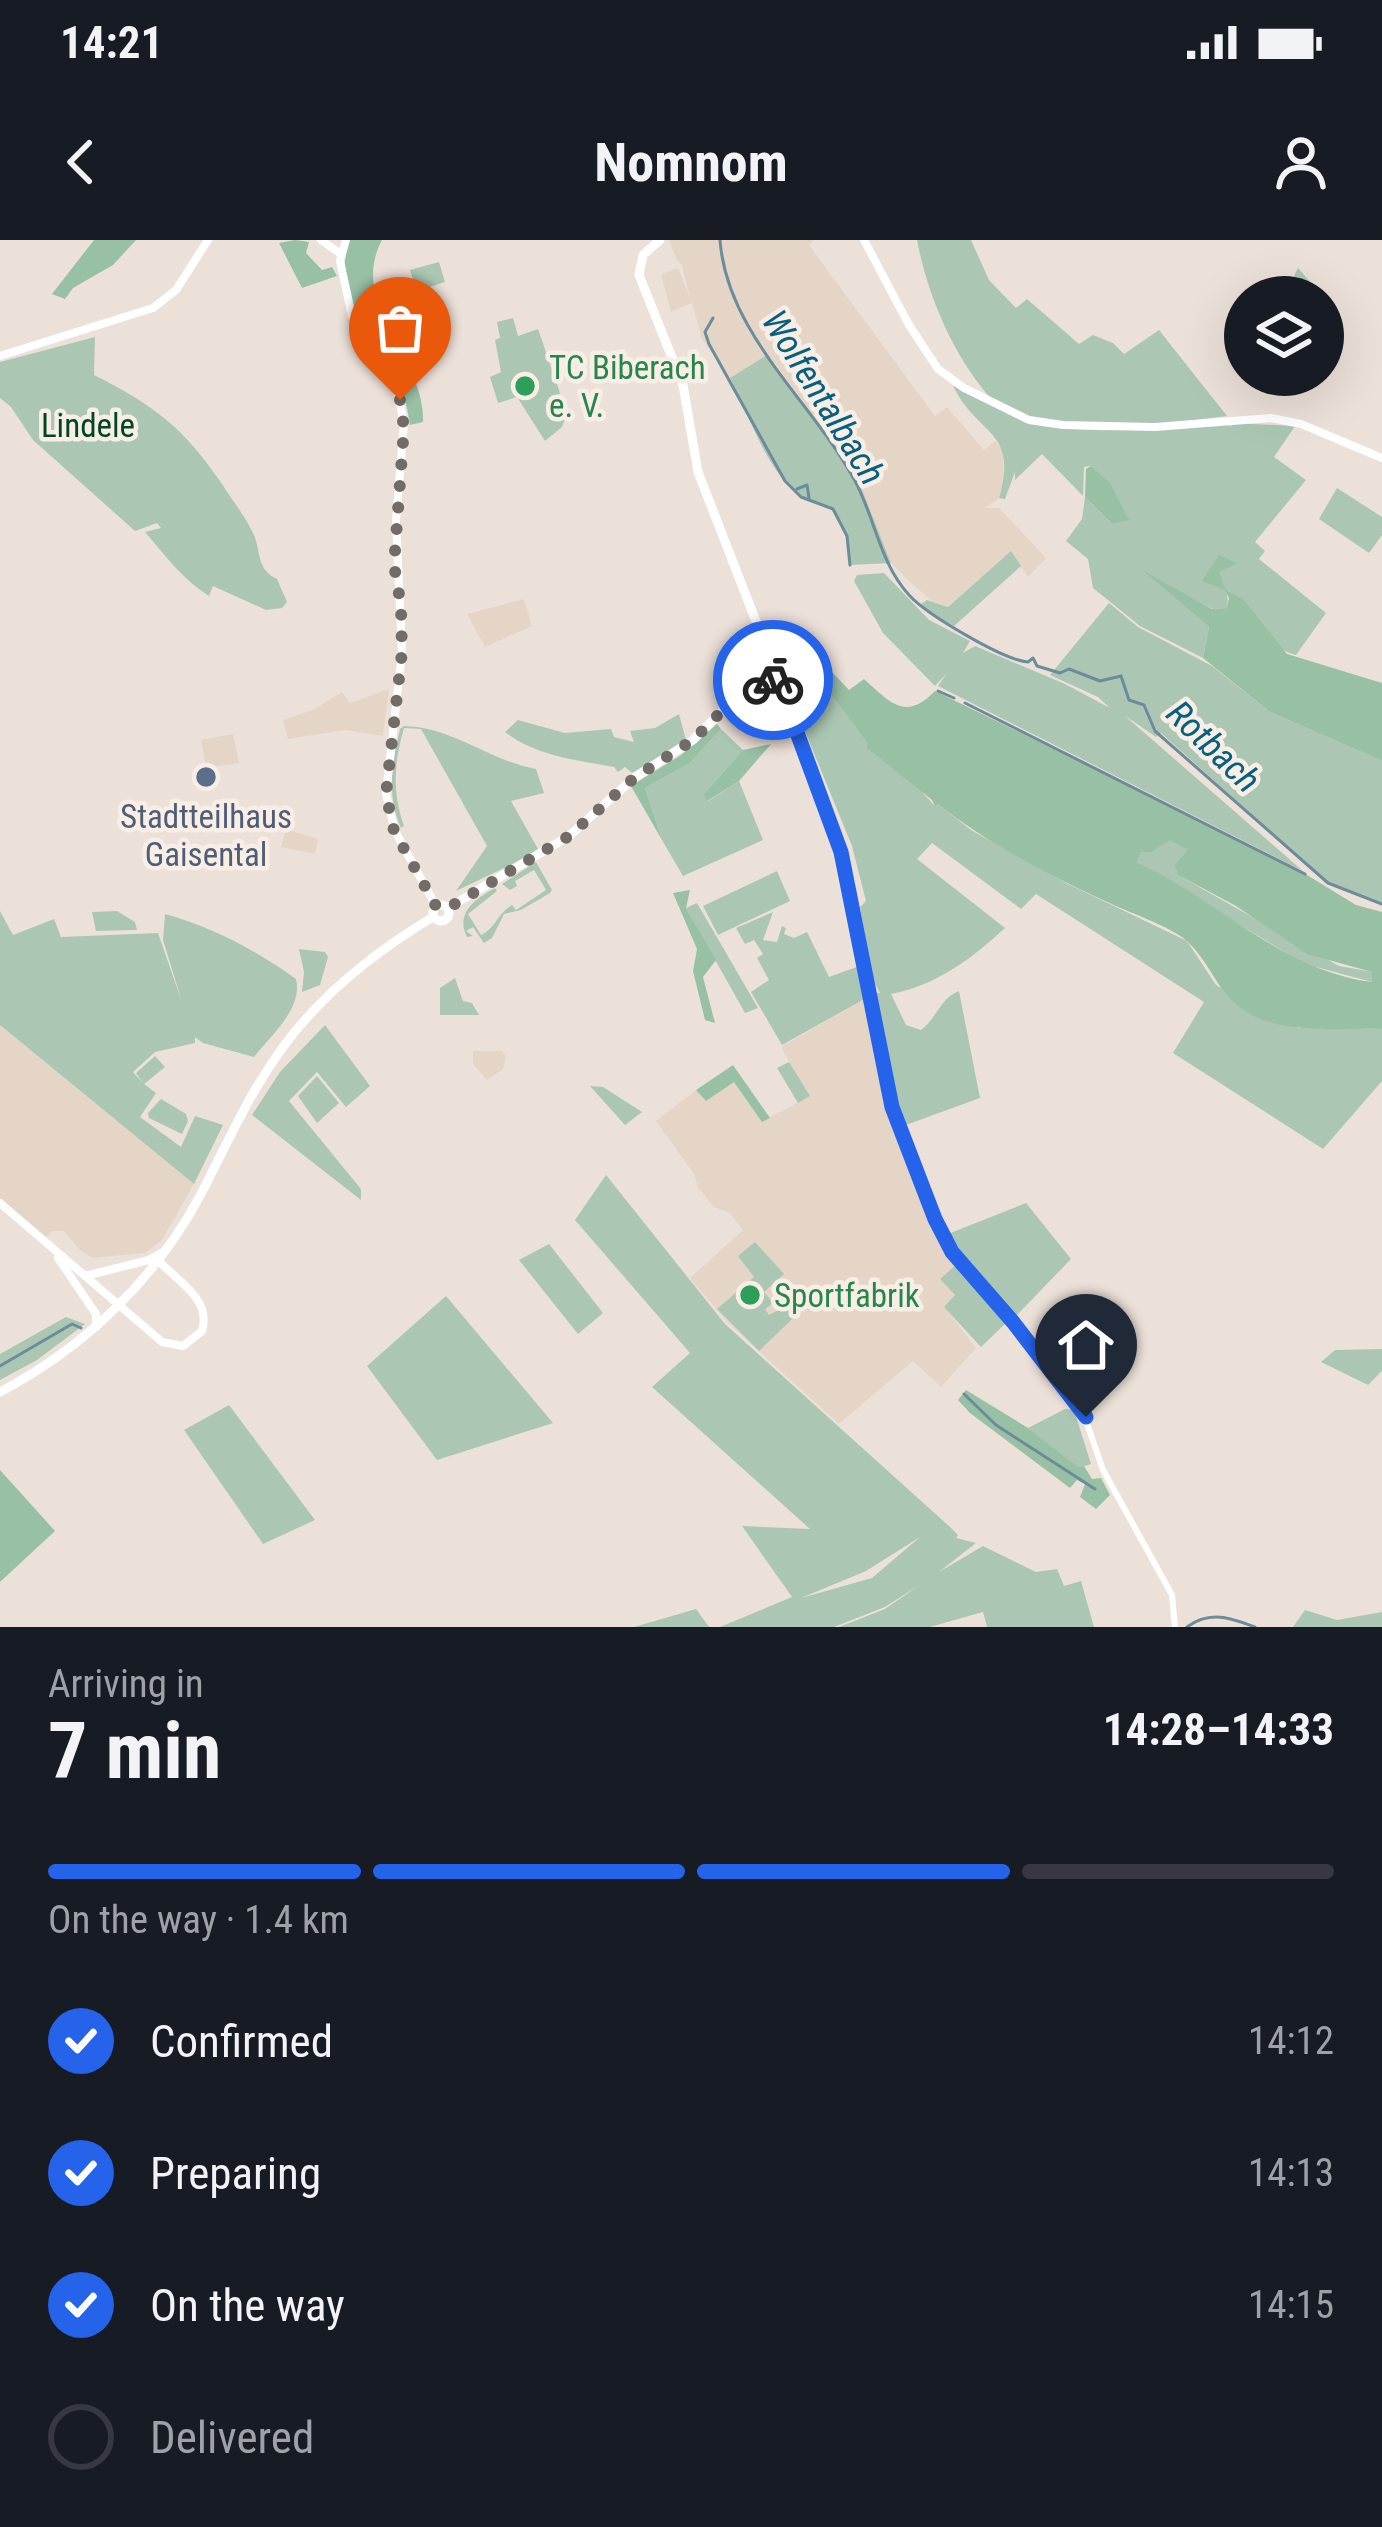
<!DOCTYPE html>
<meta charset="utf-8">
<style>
:root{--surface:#171b24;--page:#242831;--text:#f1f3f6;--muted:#9ea1a6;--line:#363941;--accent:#2563eb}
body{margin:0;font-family:"Roboto Condensed",sans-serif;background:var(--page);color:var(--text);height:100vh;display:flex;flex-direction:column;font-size:45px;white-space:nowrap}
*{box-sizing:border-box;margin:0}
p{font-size:39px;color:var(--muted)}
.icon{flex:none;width:66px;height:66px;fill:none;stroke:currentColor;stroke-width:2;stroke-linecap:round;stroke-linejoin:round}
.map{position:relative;height:1387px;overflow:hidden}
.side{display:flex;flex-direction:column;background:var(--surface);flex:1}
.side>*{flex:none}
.buttons{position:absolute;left:1224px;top:36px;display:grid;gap:24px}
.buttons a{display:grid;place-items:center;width:120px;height:120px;border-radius:50%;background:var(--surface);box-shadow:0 12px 48px #0002;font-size:60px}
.pin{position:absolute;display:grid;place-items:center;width:102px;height:102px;color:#fff;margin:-123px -51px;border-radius:50% 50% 50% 0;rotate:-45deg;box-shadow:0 0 12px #0007}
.pin .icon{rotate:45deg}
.courier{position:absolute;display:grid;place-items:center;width:120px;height:120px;margin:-60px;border:9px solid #2563eb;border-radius:50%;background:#fff;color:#222;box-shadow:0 3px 15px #0007}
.head em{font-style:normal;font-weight:700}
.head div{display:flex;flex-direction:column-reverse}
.head{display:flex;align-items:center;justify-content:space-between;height:204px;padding:0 48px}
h1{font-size:78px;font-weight:700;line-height:90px}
.bar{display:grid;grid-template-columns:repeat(4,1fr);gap:18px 12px;align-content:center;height:144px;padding:0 48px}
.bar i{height:15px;border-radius:9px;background:var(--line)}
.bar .selected{background:var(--accent)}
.bar p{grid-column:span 4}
ol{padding:0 48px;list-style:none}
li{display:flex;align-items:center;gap:36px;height:132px}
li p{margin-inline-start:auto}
li .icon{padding:12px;border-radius:50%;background:var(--accent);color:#fff;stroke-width:4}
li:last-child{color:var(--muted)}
li i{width:66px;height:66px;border:6px solid var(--line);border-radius:50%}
.status{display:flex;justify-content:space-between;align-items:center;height:84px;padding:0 60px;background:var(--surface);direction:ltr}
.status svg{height:33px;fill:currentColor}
header{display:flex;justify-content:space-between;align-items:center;height:156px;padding:0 48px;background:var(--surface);font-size:54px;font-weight:700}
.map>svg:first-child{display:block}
.built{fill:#e5d5c7}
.green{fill:#abc7b3;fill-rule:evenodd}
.forest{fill:#98c0a5;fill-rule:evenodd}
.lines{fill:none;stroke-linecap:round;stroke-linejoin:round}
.stream{stroke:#6d8c9a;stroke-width:3}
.tertiary{stroke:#fff;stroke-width:6}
.secondary{stroke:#fff;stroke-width:8}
.primary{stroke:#fff;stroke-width:9}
.done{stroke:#726b67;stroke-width:12;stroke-dasharray:0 21.6}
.route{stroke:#2563eb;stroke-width:15}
.leisure-dot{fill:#2e9e5b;stroke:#f9eee6;stroke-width:4.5}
.service-dot{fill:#5c6f8a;stroke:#f9eee6;stroke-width:4.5}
.labels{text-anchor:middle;stroke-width:9;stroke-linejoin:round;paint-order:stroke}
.leisure-label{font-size:33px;fill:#27864d;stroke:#f9eee6;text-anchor:start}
.park-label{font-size:33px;fill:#004623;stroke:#f9eee6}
.service-label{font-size:33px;fill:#4e5e75;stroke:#f9eee6}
.water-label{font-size:36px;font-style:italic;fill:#07617e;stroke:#f9eee6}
</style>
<div class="status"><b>14:21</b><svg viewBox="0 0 49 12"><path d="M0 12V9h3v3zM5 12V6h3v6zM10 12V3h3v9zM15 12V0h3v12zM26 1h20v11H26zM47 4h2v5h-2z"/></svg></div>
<header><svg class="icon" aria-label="back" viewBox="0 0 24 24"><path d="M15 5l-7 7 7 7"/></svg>Nomnom<svg class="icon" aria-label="person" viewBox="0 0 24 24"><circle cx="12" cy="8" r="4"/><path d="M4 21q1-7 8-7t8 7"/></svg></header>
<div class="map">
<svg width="1382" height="1387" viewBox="0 0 1382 1387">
<rect width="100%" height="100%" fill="#ece1d9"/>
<!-- built -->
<g class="built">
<polygon points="669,0 814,0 809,5 935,176 947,167 984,210 995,201 1003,210 1004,241 999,258 985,268 999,268 1046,318 1028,337 1010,312 948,367 931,360 911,343 891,323 857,237 773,121 767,115 730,138 702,99 692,63 671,72 661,34 678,28 690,58 682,25 676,19"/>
<polygon points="524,359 532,386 485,407 467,374"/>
<polygon points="389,449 383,496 346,490 288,499 283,480 315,469 342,452 350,463"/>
<polygon points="233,494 239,523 206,528 201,500"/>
<polygon points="286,589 318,599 315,614 281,607"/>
<polygon points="868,757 889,874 931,982 956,1025 940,1039 955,1055 945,1067 976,1108 941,1147 913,1121 839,1184 727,1082 690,1038 743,990 730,973 714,967 698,948 694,934 656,881 696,850 706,860 734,841 762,881 809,857 781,807"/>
<polygon points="0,785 194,944 162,1000 145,1013 93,1018 81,1011 64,991 52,991 42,1000 0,963"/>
<polygon points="473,811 502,811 506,817 503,829 487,840 473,824"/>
</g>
<!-- green -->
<g class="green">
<path d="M917,0H971L989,40L1016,68L1027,59L1079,104L1093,95L1113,103L1124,114L1159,90L1227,176C1164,184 1078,195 1018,175C1055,200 1181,188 1228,182L1231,187L1232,183L1295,186L1274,217L1306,240L1255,302L1265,311L1259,319L1326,373L1296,415C1264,408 1257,365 1227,350L1228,368L1213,369L1153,339L1209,387L1203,418L1140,386L1093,348L1088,319L1066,301L1082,279L1085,257L1112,284L1128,279L1109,243L1091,226L1084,227L1083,256L1042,214L1015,240V232L1005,259L999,258C1019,189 978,197 953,146L995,163C955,120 928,58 917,0Z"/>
<polygon points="439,22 445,42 417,51 410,30"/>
<polygon points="1298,28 1332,67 1323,80 1323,57 1283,57"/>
<polygon points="513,78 518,96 538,89 560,153 557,158 565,178 562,187 545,201 517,157 498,163 490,137 501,132 495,100 500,98 497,82"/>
<path d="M95,97L94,135C154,165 184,188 222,244C232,260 245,276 253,293C262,311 255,328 277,339L287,362L282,368L266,370L213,346L209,356C183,340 165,315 145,292L161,288L157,283L135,291L33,200L11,167L0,158V122Z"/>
<path d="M767,115L857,237L891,323L850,325L847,296L834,269C822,265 808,262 798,254C765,228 749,174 730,138Z"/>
<polygon points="1337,248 1382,277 1382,295 1369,313 1319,279"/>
<polygon points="1011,311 1021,326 954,386 927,371 921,364 927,360 948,367"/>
<polygon points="884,333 929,380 970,401 963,413 975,406 1065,444 1110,468 1098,457 1050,435 1109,363 1138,387 1212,426 1270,472 1382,521 1382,664 1328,643 1161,493 1156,497 1124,475 1303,631 938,446 947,433 935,446 883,393 854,341 857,335"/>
<path d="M810,401L825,432L826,447L934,565L938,564L971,590L1068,644L1187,701L1216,745L1298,788L1382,789V841L1323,909L1173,813L1204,762L1036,654L1021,669L932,603L917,619L1005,688C973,718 935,746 891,754L906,785L921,790C937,778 940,758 959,751L980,858L903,886L875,753H880L873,740L860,667L866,661L852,606L775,418Z"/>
<path d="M679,474L686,500L632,533L625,527L618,532L614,527C576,520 536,516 505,492L518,480L565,493L611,489L614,497L634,502L630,491L655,488Z"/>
<path d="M404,486C453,487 488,520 536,529L544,553L511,561L538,609L506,631L504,628L456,651L487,606L421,489L404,488C394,523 392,552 404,586L401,588C386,554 392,524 400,489Z"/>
<polygon points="721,489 743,510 703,555 708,561 739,541 763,600 683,636 662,600 645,548 690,523"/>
<polygon points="1170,599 1189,610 1178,635 1339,726 1373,732 1372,742 1305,724 1135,622 1141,612 1152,612"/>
<path d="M536,622L552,650L550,653L521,670L504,674L492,698L484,703L473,687L466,691L473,696L467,697C455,673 475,659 495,648L497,651L468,674L481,695C496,688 497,674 512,665L516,670L546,650L534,630L515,641L517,646L510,650L502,644Z"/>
<polygon points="777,631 790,661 718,695 703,666"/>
<polygon points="697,663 758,768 745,773 686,668"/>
<path d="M0,671L13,695L54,679L61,697L158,693L182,762L163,700L165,674C212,687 256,710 296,739C303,769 271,795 254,817L203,803L195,797V803L155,812L133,832L143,843L136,833L155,816L165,827L144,844L156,853L140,877L181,907L195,876L223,885L194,944L0,785Z"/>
<polygon points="117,671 135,682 137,690 96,691 92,672"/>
<polygon points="773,672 763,700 777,702 782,686 786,688 784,694 794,698 807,692 829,737 862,725 868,757 782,805 751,752 769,740 757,718 763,714 754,700 745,704 736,688"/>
<polygon points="299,709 325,712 328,717 320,745 302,752 304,732"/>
<polygon points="455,738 463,761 472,763 479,775 440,775 440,748"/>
<polygon points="325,785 370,846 346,867 317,832 289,861 361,949 361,960 252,875 280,832"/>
<polygon points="789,822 810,856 798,863 777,828"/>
<polygon points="317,836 339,863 317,883 298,856"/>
<polygon points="590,846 603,847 642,872 625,885"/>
<polygon points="161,859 186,874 188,881 182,894 149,878 148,873"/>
<path d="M606,935L725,1084L950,1287L958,1295L956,1298L976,1303L939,1332L983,1306L1036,1332L1057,1329L1064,1346L1081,1341L1094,1387H987L983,1372L930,1387H839L885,1369L921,1344L885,1367L834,1387H720L792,1357L742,1286L810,1289L652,1147L690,1113L575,980ZM920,1297L872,1338L801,1358L866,1331Z"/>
<polygon points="1026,963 1071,1019 1015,1077 982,1043 948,994"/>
<polygon points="755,1002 784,1034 764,1052 773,1063 765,1069 769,1075 787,1066 781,1058 798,1044 812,1060 759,1111 717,1069 754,1037 738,1016"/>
<polygon points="549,1004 603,1073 578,1094 519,1020"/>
<polygon points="956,1025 1007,1082 981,1107 944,1067 955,1055 940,1039"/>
<polygon points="446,1056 553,1183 437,1220 367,1126"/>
<polygon points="66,1077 85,1084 37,1120 0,1140 0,1114"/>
<polygon points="1382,1109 1382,1131 1368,1145 1321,1122 1335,1110"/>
<polygon points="229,1165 315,1280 263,1304 184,1190"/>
<polygon points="1065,1169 1074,1170 1091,1224 1078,1228 1028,1188"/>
<polygon points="696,1369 709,1387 634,1387"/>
<polygon points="1305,1370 1337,1380 1382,1372 1382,1387 1293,1387"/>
</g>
<!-- forest -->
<g class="forest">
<polygon points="94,0 136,0 113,25 73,48 65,59 52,54"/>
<polygon points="295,0 309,2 306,13 322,30 332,27 337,36 302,48 279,3"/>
<path d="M350,0H382C347,66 426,117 423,182L410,185C408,173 406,159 401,148C379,101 328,57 350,0Z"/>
<polygon points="1091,226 1110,243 1129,280 1112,284 1085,257 1086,229"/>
<polygon points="1219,315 1237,323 1219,332 1225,349 1243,359 1287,414 1382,443 1382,521 1270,472 1203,418 1209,387 1142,330 1212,369 1227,368 1229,358 1225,350 1202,341"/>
<path d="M825,432H832L849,450L864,439C890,462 905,482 935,451L1289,624L1356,665L1382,672V789C1343,788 1300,793 1263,780C1218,763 1216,729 1188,702C1171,686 1127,672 1105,661C1047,634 988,604 938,564L935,566L932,560L867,508V502L826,447ZM1170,600L1188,610L1175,625L1178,635L1236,666L1307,714L1372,732V742C1282,731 1217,659 1136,622L1141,612H1152Z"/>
<polygon points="717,484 721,489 690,523 645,548 662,600 631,546 681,515"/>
<polygon points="771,504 739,541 707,561 703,555 743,510"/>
<polygon points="690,650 686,668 716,720 703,737 715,783 705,780 693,731 697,709 673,653"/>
<polygon points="733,825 770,878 762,882 734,842 706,861 696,850"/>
<polygon points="966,1150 1028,1188 1078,1227 1084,1226 1092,1239 1101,1238 1110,1255 1096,1269 1080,1257 1085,1244 1077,1240 1070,1248 970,1173 958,1160"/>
<polygon points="0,1230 55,1291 0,1342"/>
</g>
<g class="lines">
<!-- stream -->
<g class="stream">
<path d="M720,0C727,94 811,160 854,239C875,277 879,322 909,355C926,374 1003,420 1028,422L1033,418L1037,426L1060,433L1069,429L1100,441L1121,436L1129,460L1144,465L1155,491L1328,643L1382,664"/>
<polyline points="713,78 705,92 709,104 785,241 801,257 833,269 847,296 850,325"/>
<polyline points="797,249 807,245 809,258"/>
<polyline points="938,451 954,458"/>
<polyline points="965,463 1305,634"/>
<polyline points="0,1126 72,1084 81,1088"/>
<polyline points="964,1154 996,1185 1095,1249"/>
<path d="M1187,1387C1210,1370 1231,1378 1255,1387"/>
</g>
<!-- tertiary -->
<polyline class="tertiary" points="768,437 781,449 845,623 892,867 935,979 952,1012 1081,1166 1103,1230 1172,1355 1175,1387"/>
<!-- secondary -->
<g class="secondary">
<polyline points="321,0 341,14"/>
<polyline points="346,0 340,21 352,76 397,151 404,183 396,281 402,412 386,554 395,591 436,666"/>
<polyline points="864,0 909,85 938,129 964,148 1029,180 1063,185 1155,187 1271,178 1301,184 1382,218"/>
<polyline points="0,116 153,68 176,50 208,0"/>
<path d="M0,963L162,1102L183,1106L202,1091C212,1059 178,1042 158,1020"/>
<polyline points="58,1018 96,1074 96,1087"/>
<polyline points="85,1036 149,1020 161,1013"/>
</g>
<!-- primary -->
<g class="primary">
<polyline points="754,439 762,441 768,437 766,427 760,424"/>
<circle cx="441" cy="673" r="8"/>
<polyline points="448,668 569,596 634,538 693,500 754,439 752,429 760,424 757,384 698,232 683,145 639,35 643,15 660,0"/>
<path d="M0,1152C85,1107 156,1039 201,954C225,908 246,860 276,817C316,758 373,713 433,677"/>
</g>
</g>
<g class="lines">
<!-- done -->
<polyline class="done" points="400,160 404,188 394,325 401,366 402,412 386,554 394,591 436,666 448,668 569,596 634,538 693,500 754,439 773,440"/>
<!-- route -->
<polyline class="route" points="773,440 781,449 841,612 892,867 935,979 952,1012 1013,1082 1086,1177"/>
</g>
<!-- markers -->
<g class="leisure-dot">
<circle cx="525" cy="146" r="12"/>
<circle cx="750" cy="1055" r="12"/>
</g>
<circle class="service-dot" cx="206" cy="537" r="12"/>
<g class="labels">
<!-- leisure labels -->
<g class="leisure-label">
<text x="549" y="139">TC Biberach<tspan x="549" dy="38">e. V.</tspan></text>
<text x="774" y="1067">Sportfabrik</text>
</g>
<!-- park labels -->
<g class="park-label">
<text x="88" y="197">Lindele</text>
</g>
<!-- service labels -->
<g class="service-label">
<text x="206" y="588">Stadtteilhaus<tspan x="206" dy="38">Gaisental</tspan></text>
</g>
<!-- water labels -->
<g class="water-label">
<text transform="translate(824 157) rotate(58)" y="13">Wolfentalbach</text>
<text transform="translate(1214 506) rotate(44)" y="13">Rotbach</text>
</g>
</g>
</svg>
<div class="buttons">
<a><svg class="icon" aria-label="layers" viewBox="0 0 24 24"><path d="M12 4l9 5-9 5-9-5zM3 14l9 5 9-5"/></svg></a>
</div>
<div class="pin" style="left:400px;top:160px;background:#ea580c"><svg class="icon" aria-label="bag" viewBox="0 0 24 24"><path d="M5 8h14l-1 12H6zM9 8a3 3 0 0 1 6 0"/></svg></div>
<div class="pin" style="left:1086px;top:1177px;background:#1f2937"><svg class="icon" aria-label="home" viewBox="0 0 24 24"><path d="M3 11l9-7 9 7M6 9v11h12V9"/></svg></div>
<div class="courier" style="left:773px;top:440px"><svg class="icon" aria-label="bike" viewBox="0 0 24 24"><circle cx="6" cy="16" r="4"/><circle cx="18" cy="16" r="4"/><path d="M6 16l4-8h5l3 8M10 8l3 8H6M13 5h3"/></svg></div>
</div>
<section class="side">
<div class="head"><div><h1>7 min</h1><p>Arriving in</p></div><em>14:28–14:33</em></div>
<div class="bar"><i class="selected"></i><i class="selected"></i><i class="selected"></i><i></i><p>On the way · 1.4 km</p></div>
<ol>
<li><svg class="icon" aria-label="check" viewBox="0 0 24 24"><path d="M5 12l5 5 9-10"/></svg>Confirmed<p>14:12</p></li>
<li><svg class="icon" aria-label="check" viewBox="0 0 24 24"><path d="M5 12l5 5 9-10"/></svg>Preparing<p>14:13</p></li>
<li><svg class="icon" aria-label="check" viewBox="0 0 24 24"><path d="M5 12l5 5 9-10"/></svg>On the way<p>14:15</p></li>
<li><i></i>Delivered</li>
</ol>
</section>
